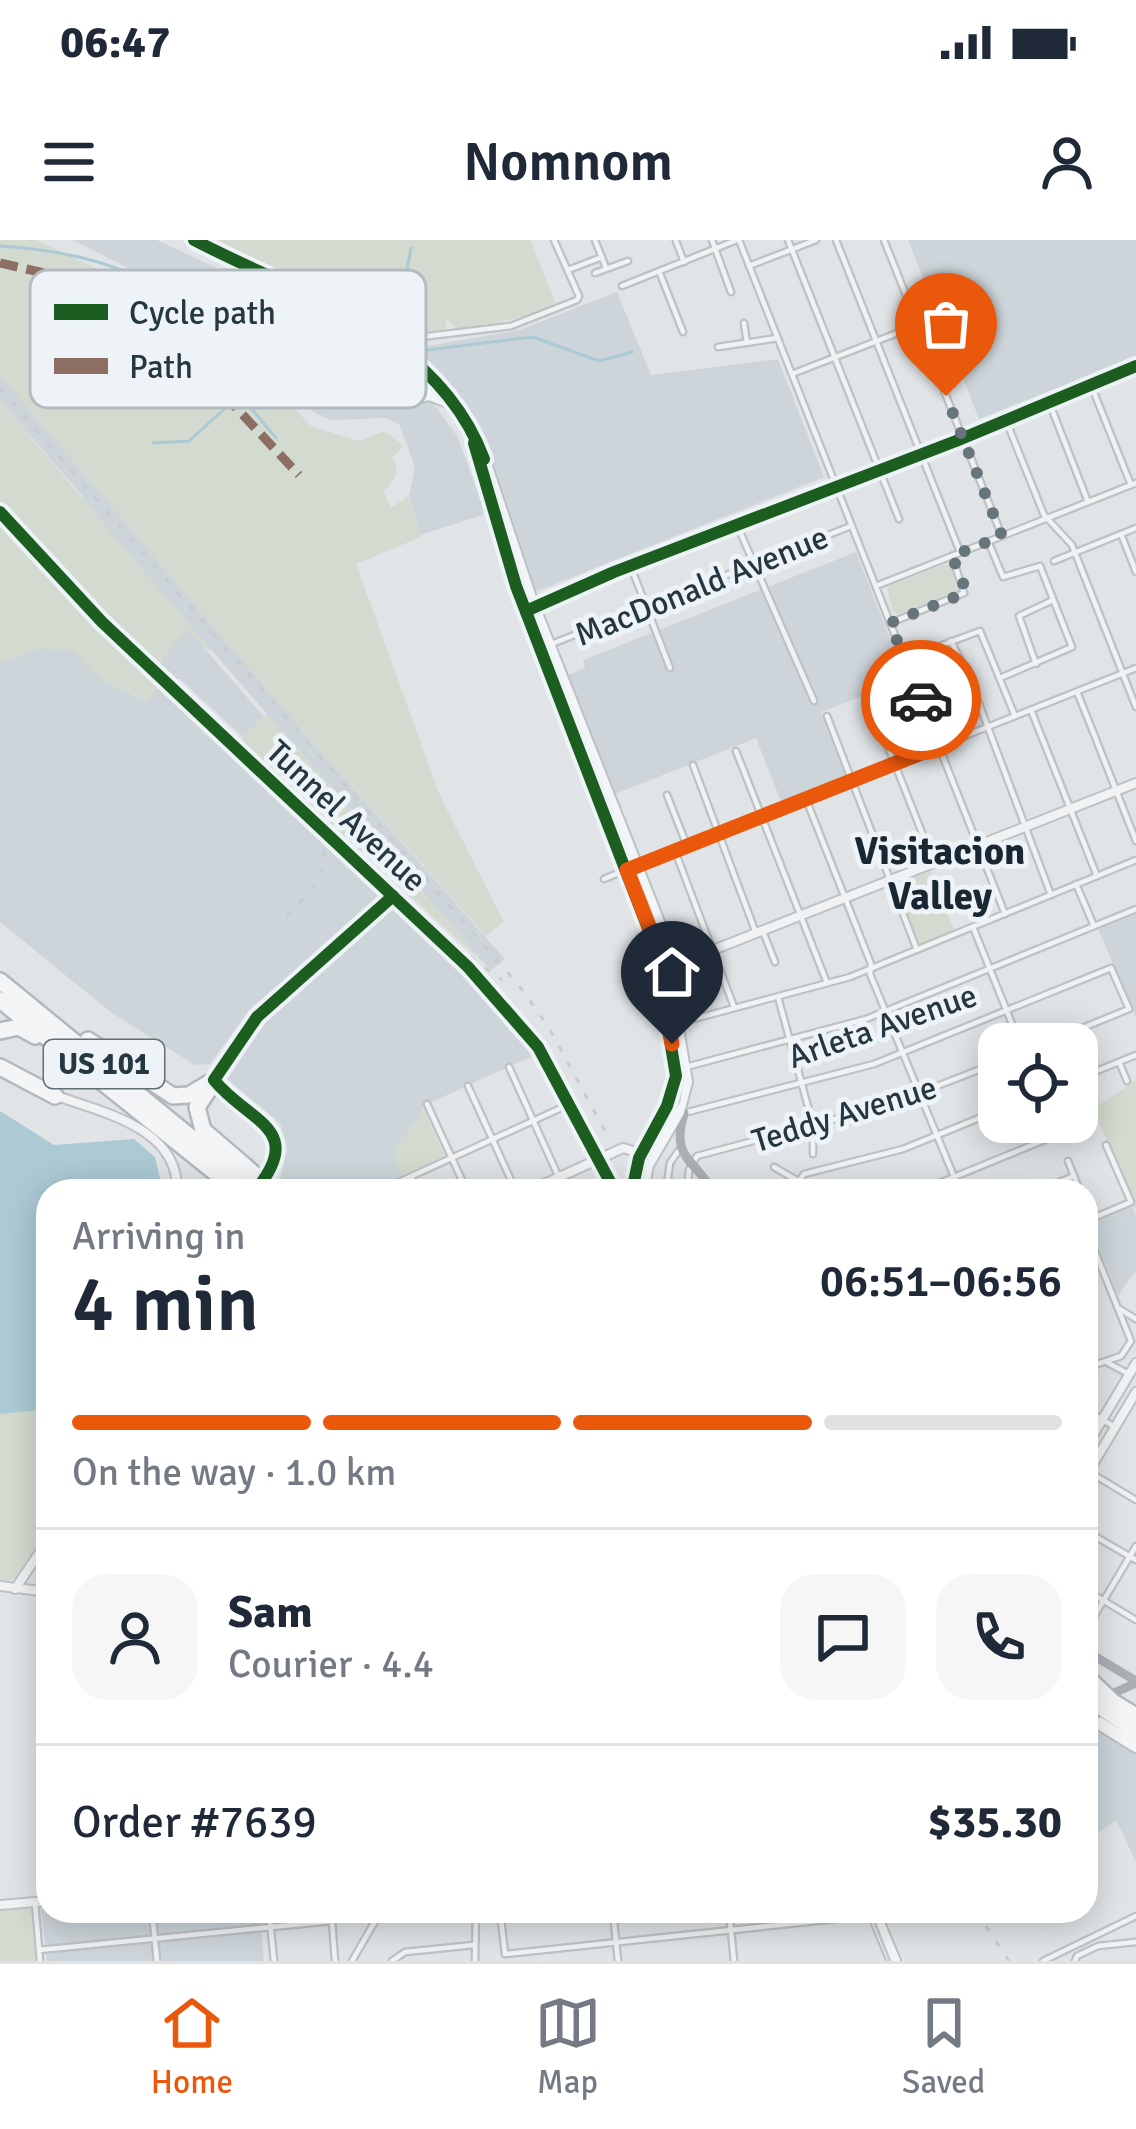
<!DOCTYPE html>
<meta charset="utf-8">
<style>
:root{--surface:#fff;--page:#f6f6f7;--text:#1f2937;--muted:#747a83;--line:#e0e1e3;--accent:#ea580c}
body{margin:0;font-family:Signika,sans-serif;background:var(--page);color:var(--text);height:100vh;display:flex;flex-direction:column;font-size:45px;white-space:nowrap}
*{box-sizing:border-box;margin:0}
p{font-size:39px;color:var(--muted)}
.icon{flex:none;width:66px;height:66px;fill:none;stroke:currentColor;stroke-width:2;stroke-linecap:round;stroke-linejoin:round}
.map{position:relative;flex:1;overflow:hidden}
.side{position:absolute;left:36px;top:939px;width:1062px;height:744px;display:flex;flex-direction:column;background:var(--surface);border-radius:36px;box-shadow:0 6px 30px #0003}
.side>*{flex:none}
.tools{position:absolute;left:978px;top:783px;display:grid;gap:24px}
.tools a{display:grid;place-items:center;width:120px;height:120px;border-radius:24px;background:var(--surface);box-shadow:0 6px 30px #0003;font-size:60px}
.pin{position:absolute;display:grid;place-items:center;width:102px;height:102px;color:#fff;margin:-123px -51px;border-radius:50% 50% 50% 0;rotate:-45deg;box-shadow:0 0 12px #0007}
.pin .icon{rotate:45deg}
.courier{position:absolute;display:grid;place-items:center;width:120px;height:120px;margin:-60px;border:9px solid #ea580c;border-radius:50%;background:#fff;color:#222;box-shadow:0 3px 15px #0007}
.summary em{font-style:normal;font-weight:600}
.summary div{display:flex;flex-direction:column-reverse}
.summary{display:flex;align-items:center;justify-content:space-between;height:204px;padding:0 36px}
h1{font-size:78px;font-weight:600;line-height:90px}
.bar{display:grid;grid-template-columns:repeat(4,1fr);gap:18px 12px;align-content:center;height:144px;padding:0 36px}
.bar i{height:15px;border-radius:9px;background:var(--line)}
.bar .on{background:var(--accent)}
.bar p{grid-column:span 4}
.line{display:flex;align-items:center;gap:30px;padding:0 36px;border-top:3px solid var(--line)}
.line div{flex:1}
.round{display:grid;place-items:center;flex:none;width:126px;height:126px;border-radius:36px;background:var(--page)}
.status{display:flex;justify-content:space-between;align-items:center;height:84px;padding:0 60px;background:var(--surface);direction:ltr}
.status svg{height:33px;fill:currentColor}
header{display:flex;justify-content:space-between;align-items:center;height:156px;padding:0 36px;background:var(--surface);font-size:54px;font-weight:600}
.menu{display:flex;justify-content:space-around;align-items:center;height:168px;border-top:3px solid var(--line);background:var(--surface);font-size:33px;color:var(--muted)}
.menu a{display:grid;justify-items:center;gap:6px}
.menu .on{color:var(--accent)}
.map>svg:first-child{display:block}
.built{fill:#cdd5da}
.green{fill:#d3dbd0}
.water{fill:#abcad4}
.lines{fill:none;stroke-linecap:round;stroke-linejoin:round}
.stream{stroke:#abcad4;stroke-width:3}
.minor-casing{stroke:#bec2c4;stroke-width:9}
.tertiary-casing{stroke:#bec2c4;stroke-width:12}
.primary-casing{stroke:#bcc1c4;stroke-width:16}
.motorway-casing{stroke:#b2b8bb;stroke-width:20}
.minor{stroke:#f0f2f3;stroke-width:4.5}
.tertiary{stroke:#f0f2f3;stroke-width:8}
.secondary{stroke:#a9b0b5;stroke-width:9}
.primary{stroke:#f4f5f6;stroke-width:12}
.motorway{stroke:#f4f5f6;stroke-width:15}
.tram{stroke:#c8ccce;stroke-width:3}
.rail{stroke:#c8ccce;stroke-width:3;stroke-dasharray:6 12;stroke-linecap:butt}
.motorway-bridge-casing{stroke:#b2b8bb;stroke-width:20;stroke-linecap:butt}
.motorway-bridge{stroke:#f4f5f6;stroke-width:15}
.quiet{stroke:#8d6e63;stroke-width:9;stroke-dasharray:18 9;stroke-linecap:butt}
.cycleway-casing{stroke:#edf3f6;stroke-width:20}
.cycleway{stroke:#1b5e20;stroke-width:12}
.done{stroke:#66747b;stroke-width:12;stroke-dasharray:0 21.6}
.route{stroke:#ea580c;stroke-width:15}
.labels{text-anchor:middle;stroke-width:10;stroke-linejoin:round;paint-order:stroke}
.shield{fill:#edf3f6;stroke:#616f77;stroke-width:3}
.shield-label{font-size:30px;font-weight:bold;fill:#253741}
.street-label{font-size:33px;fill:#253741;stroke:#edf3f6}
.quarter-label{font-size:39px;font-weight:bold;fill:#182732;stroke:#edf3f6}
.key{fill:#edf3f6;stroke:#b1bbc0;stroke-width:3}
.key-label{font-size:33px;fill:#253741}
</style>
<div class="status"><b>06:47</b><svg viewBox="0 0 49 12"><path d="M0 12V9h3v3zM5 12V6h3v6zM10 12V3h3v9zM15 12V0h3v12zM26 1h20v11H26zM47 4h2v5h-2z"/></svg></div>
<header><svg class="icon" aria-label="menu" viewBox="0 0 24 24"><path d="M4 6h16M4 12h16M4 18h16"/></svg>Nomnom<svg class="icon" aria-label="person" viewBox="0 0 24 24"><circle cx="12" cy="8" r="4"/><path d="M4 21q1-7 8-7t8 7"/></svg></header>
<div class="map">
<svg width="1136" height="1721" viewBox="0 0 1136 1721">
<rect width="100%" height="100%" fill="#e0e4e6"/>
<!-- built -->
<g class="built">
<polygon points="73,0 157,0 252,45 412,134 457,196 486,274 420,295 409,256 415,227 399,184 386,178 331,180 315,173 298,160 222,76"/>
<polygon points="908,0 1136,0 1136,117 979,179"/>
<polygon points="617,52 651,135 778,119 824,237 535,352 489,216 460,161 416,108 519,90"/>
<polygon points="0,135 302,490 505,719 491,730 96,278 80,253 0,161"/>
<polygon points="856,312 906,439 821,472 846,538 782,564 756,498 615,554 568,435 585,428 583,420"/>
<polygon points="187,388 264,477 243,497 180,439 169,439 156,426"/>
<polygon points="39,408 71,409 101,439 146,461 161,445 382,651 379,662 293,738 251,768 210,824 195,825 112,773 0,682 0,423"/>
<polygon points="390,667 457,730 537,814 423,866 421,876 395,908 398,916 394,919 401,936 367,951 287,951 279,945 287,910 280,883 225,837 253,792"/>
<polygon points="1136,672 1136,779 1098,688"/>
<polygon points="1132,966 1136,976 1136,1031 1118,1056 1090,985"/>
<polygon points="1088,1483 1136,1513 1136,1622 1116,1580 1089,1599 1086,1608"/>
<polygon points="41,1669 259,1671 264,1721 47,1721"/>
</g>
<!-- green -->
<g class="green">
<path d="M0,0H37L223,90L311,186L359,201L385,191L404,206L392,218C401,232 395,242 383,251L391,268L408,256L421,297L356,324L440,556L504,682L486,696L302,490L0,135Z"/>
<path d="M208,0H530L556,65C522,78 492,85 456,89L447,79L445,89L397,97Z"/>
<polygon points="0,161 210,409 208,411 187,389 156,426 167,438 147,461 101,439 70,409 39,408 0,423"/>
<polygon points="946,324 951,326 957,351 898,374 893,372 887,347"/>
<polygon points="267,474 491,730 240,500"/>
<polygon points="930,629 954,691 919,705 894,643"/>
<polygon points="1136,840 1136,970 1093,869"/>
<polygon points="424,870 445,916 401,936 393,918 398,915 395,908"/>
<path d="M48,1168C48,1217 66,1331 0,1343V1174L6,1170Z"/>
<polygon points="31,1669 35,1721 0,1721 0,1670"/>
</g>
<!-- water -->
<polygon class="water" points="0,871 54,905 134,899 155,917 163,951 48,951 48,1169 0,1174"/>
<g class="lines">
<!-- stream -->
<g class="stream">
<path d="M0,6C60,10 118,21 169,55"/>
<polyline points="163,68 237,152"/>
<polyline points="399,75 401,37 407,30 411,8"/>
<polyline points="428,110 533,97 599,121 632,112"/>
<polyline points="153,203 189,201 240,155 276,198"/>
</g>
<defs>
<g id="minor">
<polyline points="595,0 606,28"/>
<polyline points="712,0 731,52"/>
<polyline points="739,0 1005,674"/>
<polyline points="788,0 899,279"/>
<polyline points="836,0 960,312"/>
<polyline points="884,0 1002,296"/>
<polyline points="676,1 684,22"/>
<polyline points="749,26 816,0"/>
<polyline points="568,30 602,17"/>
<polyline points="659,31 683,92"/>
<polyline points="595,33 628,21"/>
<polyline points="181,44 194,55 299,105 398,164 412,161"/>
<polyline points="622,46 737,0"/>
<polyline points="744,83 747,103"/>
<polyline points="401,107 413,98 511,86 577,60 579,56 554,0"/>
<polyline points="718,107 778,98"/>
<polyline points="792,134 923,83"/>
<polyline points="1093,150 1131,245"/>
<polyline points="1051,167 1088,262"/>
<polyline points="1007,183 1044,275 1072,305 1136,467"/>
<polyline points="737,285 814,461"/>
<polyline points="1121,294 1136,332"/>
<polyline points="988,301 1003,337 1040,326 1072,407 1000,438"/>
<polyline points="1054,321 1136,288"/>
<polyline points="631,327 670,428"/>
<polyline points="876,346 1136,243"/>
<polyline points="890,383 964,353 952,316"/>
<polyline points="951,401 969,437"/>
<polyline points="549,405 851,286"/>
<polyline points="905,419 980,391 1015,476"/>
<polyline points="1036,424 1019,376 1053,360"/>
<polyline points="972,445 1051,655"/>
<polyline points="916,448 964,429"/>
<polyline points="1077,452 1096,499"/>
<polyline points="871,464 934,623"/>
<polyline points="1031,470 1097,636"/>
<polyline points="827,476 917,710"/>
<polyline points="927,477 972,459"/>
<polyline points="1097,502 1136,601"/>
<polyline points="736,511 827,743"/>
<polyline points="693,525 756,693"/>
<polyline points="667,555 687,606"/>
<polyline points="806,559 871,724 870,734 960,951"/>
<polyline points="675,611 734,767"/>
<polyline points="637,626 1136,428"/>
<polyline points="604,639 621,632"/>
<polyline points="1076,644 1094,686"/>
<polyline points="393,656 468,727 538,807 615,951"/>
<polyline points="973,687 1020,804"/>
<polyline points="764,694 775,722"/>
<polyline points="778,757 813,885 813,914"/>
<polyline points="679,783 850,737 1136,620"/>
<polyline points="1120,824 1127,841"/>
<polyline points="509,827 565,951"/>
<polyline points="686,827 866,779 1136,669"/>
<polyline points="1081,837 1089,851"/>
<polyline points="1077,839 1136,815"/>
<polyline points="468,846 516,951"/>
<polyline points="427,864 467,951"/>
<polyline points="684,873 874,824 1111,728 1129,769 1043,804"/>
<polyline points="1068,921 1080,951"/>
<polyline points="774,927 798,941"/>
<polyline points="411,937 417,951"/>
<polyline points="379,951 570,864"/>
<polyline points="666,951 670,923 679,910"/>
<polyline points="687,951 689,930 697,916 888,865 999,822"/>
<polyline points="792,951 804,934 903,909 999,870"/>
<polyline points="920,951 1054,896 1052,882"/>
<polyline points="1038,951 1074,936"/>
<polyline points="1086,965 1092,979"/>
<polyline points="1086,981 1131,962 1106,905"/>
<polyline points="1086,989 1131,1101 1121,1116 1086,1128"/>
<polyline points="1118,1068 1136,1079"/>
<polyline points="1086,1106 1094,1126"/>
<polyline points="1108,1123 1129,1134"/>
<polyline points="1086,1170 1115,1187"/>
<polyline points="1091,1233 1136,1260"/>
<polyline points="1086,1291 1136,1320"/>
<polyline points="1086,1350 1136,1380"/>
<polyline points="1086,1390 1136,1306"/>
<polyline points="35,1662 40,1721"/>
<polyline points="152,1671 157,1721"/>
<polyline points="269,1671 274,1721"/>
<polyline points="395,1671 407,1671"/>
<polyline points="500,1671 505,1714 874,1675"/>
<polyline points="613,1671 618,1721"/>
<polyline points="729,1671 734,1721"/>
<polyline points="39,1710 332,1681 335,1721"/>
<polyline points="352,1721 381,1671"/>
<polyline points="392,1721 405,1712 474,1705"/>
<polyline points="475,1721 476,1671"/>
<polyline points="1043,1721 1136,1676"/>
<polyline points="1075,1721 1077,1716 1098,1706 1136,1702"/>
</g>
<g id="tertiary">
<path d="M0,272L102,382L393,656L257,777L214,840C241,873 303,889 263,941"/>
<polyline points="665,729 1136,543"/>
<path d="M57,856C104,873 179,888 177,951"/>
<polyline points="529,951 623,908 643,914"/>
<polyline points="1086,1207 1136,1123"/>
<polyline points="1086,1236 1136,1152"/>
<polyline points="0,1346 48,1352"/>
<polyline points="15,1349 48,1300"/>
<polyline points="0,1665 48,1661"/>
</g>
<g id="primary">
<polyline points="194,0 358,82 409,114 447,152 479,206 531,361 660,687 686,842 678,872 647,925 642,951"/>
<polyline points="413,126 419,145 416,157 430,154 450,162"/>
<polyline points="493,273 516,346 654,704 676,836 667,866 639,918 632,951"/>
<polyline points="527,371 614,332 956,201 1136,126"/>
<polyline points="1086,1475 1136,1506"/>
<polyline points="873,1671 894,1721"/>
</g>
<g id="motorway">
<polyline points="0,741 237,935"/>
<polyline points="0,760 238,951"/>
<polyline points="0,791 19,787 35,796"/>
<polyline points="88,800 173,856 189,855 214,840"/>
<polyline points="0,827 55,856"/>
<polyline points="210,848 197,867 203,890 245,926"/>
<polyline points="1113,1462 1136,1476"/>
<polyline points="1105,1470 1136,1491"/>
</g>
</defs>
<!-- minor casing -->
<use href="#minor" class="minor-casing"/>
<!-- tertiary casing -->
<use href="#tertiary" class="tertiary-casing"/>
<!-- primary casing -->
<use href="#primary" class="primary-casing"/>
<!-- motorway casing -->
<use href="#motorway" class="motorway-casing"/>
<!-- minor -->
<use href="#minor" class="minor"/>
<!-- tertiary -->
<use href="#tertiary" class="tertiary"/>
<!-- secondary -->
<g class="secondary">
<path d="M677,871L684,873C671,918 692,917 713,951"/>
<polyline points="1086,1411 1136,1441"/>
<polyline points="1107,1456 1136,1443"/>
</g>
<!-- primary -->
<use href="#primary" class="primary"/>
<!-- motorway -->
<use href="#motorway" class="motorway"/>
<!-- tram -->
<g class="tram">
<polyline points="608,562 655,684 684,833 679,861 646,921 638,951"/>
<polyline points="870,1671 890,1721"/>
</g>
<!-- rail -->
<g class="rail">
<polyline points="0,148 520,747 548,786 606,893"/>
<polyline points="221,483 462,711 502,740"/>
<path d="M286,676C318,648 336,618 316,576"/>
<polyline points="976,1671 1009,1721"/>
</g>
<defs>
<g id="motorway-bridge">
<polyline points="245,926 267,946"/>
<polyline points="237,935 257,951"/>
<polyline points="1090,1440 1113,1462"/>
<polyline points="1086,1458 1105,1470"/>
</g>
</defs>
<!-- motorway-bridge casing -->
<use href="#motorway-bridge" class="motorway-bridge-casing"/>
<!-- motorway-bridge -->
<use href="#motorway-bridge" class="motorway-bridge"/>
<!-- quiet -->
<g class="quiet">
<polyline points="0,23 101,46 143,68 299,235"/>
<polyline points="969,437 972,445"/>
</g>
<defs>
<g id="cycleway">
<path d="M194,0C302,56 438,95 484,219"/>
<polyline points="474,203 516,346 654,704 676,836 667,866 639,918 632,951"/>
<polyline points="0,272 102,382 468,727 538,807 615,951"/>
<polyline points="526,371 614,332 956,201 1136,126"/>
<path d="M255,951C307,888 249,883 214,840L257,777L393,656"/>
</g>
</defs>
<!-- cycleway casing -->
<use href="#cycleway" class="cycleway-casing"/>
<!-- cycleway -->
<use href="#cycleway" class="cycleway"/>
</g>
<g class="lines">
<!-- done -->
<polyline class="done" points="921,460 890,383 963,354 965,348 952,316 1002,296 946,156"/>
<!-- route -->
<polyline class="route" points="672,804 651,691 627,630 939,506 921,460"/>
</g>
<g class="labels">
<!-- shield labels -->
<rect class="shield" x="44" y="800" width="120" height="48" rx="9"/>
<g class="shield-label">
<text x="104" y="834">US 101</text>
</g>
<!-- street labels -->
<g class="street-label">
<text transform="translate(701 345) rotate(-22)" y="12">MacDonald Avenue</text>
<text transform="translate(347 575) rotate(43)" y="12">Tunnel Avenue</text>
<text transform="translate(882 785) rotate(-19)" y="12">Arleta Avenue</text>
<text transform="translate(844 873) rotate(-17)" y="12">Teddy Avenue</text>
</g>
<!-- quarter labels -->
<g class="quarter-label">
<text x="940" y="624">Visitacion<tspan x="940" dy="45">Valley</tspan></text>
</g>
</g>
<!-- legend -->
<rect x="30" y="30" width="396" height="138" rx="18" class="key"/>
<rect x="54" y="64" width="54" height="16" fill="#1b5e20"/>
<rect x="54" y="118" width="54" height="16" fill="#8d6e63"/>
<g class="key-label">
<text x="129" y="84">Cycle path</text>
<text x="129" y="138">Path</text>
</g>
</svg>
<div class="tools">
<a><svg class="icon" aria-label="locate" viewBox="0 0 24 24"><circle cx="12" cy="12" r="6"/><path d="M12 2v4M12 18v4M2 12h4M18 12h4"/></svg></a>
</div>
<div class="pin" style="left:946px;top:156px;background:#ea580c"><svg class="icon" aria-label="bag" viewBox="0 0 24 24"><path d="M5 8h14l-1 12H6zM9 8a3 3 0 0 1 6 0"/></svg></div>
<div class="pin" style="left:672px;top:804px;background:#1f2937"><svg class="icon" aria-label="home" viewBox="0 0 24 24"><path d="M3 11l9-7 9 7M6 9v11h12V9"/></svg></div>
<div class="courier" style="left:921px;top:460px"><svg class="icon" aria-label="car" viewBox="0 0 24 24"><path d="M5 17H2v-5l4-1 3-4h7l3 4 3 1v5h-3M9 17h6M6 11h13"/><circle cx="7" cy="17" r="2"/><circle cx="17" cy="17" r="2"/></svg></div>
<section class="side">
<div class="summary"><div><h1>4 min</h1><p>Arriving in</p></div><em>06:51–06:56</em></div>
<div class="bar"><i class="on"></i><i class="on"></i><i class="on"></i><i></i><p>On the way · 1.0 km</p></div>
<div class="line" style="height:216px"><a class="round"><svg class="icon" aria-label="person" viewBox="0 0 24 24"><circle cx="12" cy="8" r="4"/><path d="M4 21q1-7 8-7t8 7"/></svg></a><div><b>Sam</b><p>Courier · 4.4</p></div><a class="round"><svg class="icon" aria-label="chat" viewBox="0 0 24 24"><path d="M4 5h16v11H9l-5 4z"/></svg></a><a class="round"><svg class="icon" aria-label="phone" viewBox="0 0 24 24"><path d="M5 4h4l2 5-3 2q2 4 5 5l2-3 5 2v4C11 20 4 13 5 4z"/></svg></a></div>
<div class="line" style="height:156px"><div>Order #7639</div><b>$35.30</b></div>
</section>
</div>
<nav class="menu">
<a class="on"><svg class="icon" aria-label="home" viewBox="0 0 24 24"><path d="M3 11l9-7 9 7M6 9v11h12V9"/></svg>Home</a>
<a><svg class="icon" aria-label="map" viewBox="0 0 24 24"><path d="M3 6l6-2 6 2 6-2v14l-6 2-6-2-6 2zM9 4v14M15 6v14"/></svg>Map</a>
<a><svg class="icon" aria-label="saved" viewBox="0 0 24 24"><path d="M7 4h10v16l-5-4-5 4z"/></svg>Saved</a>
</nav>
